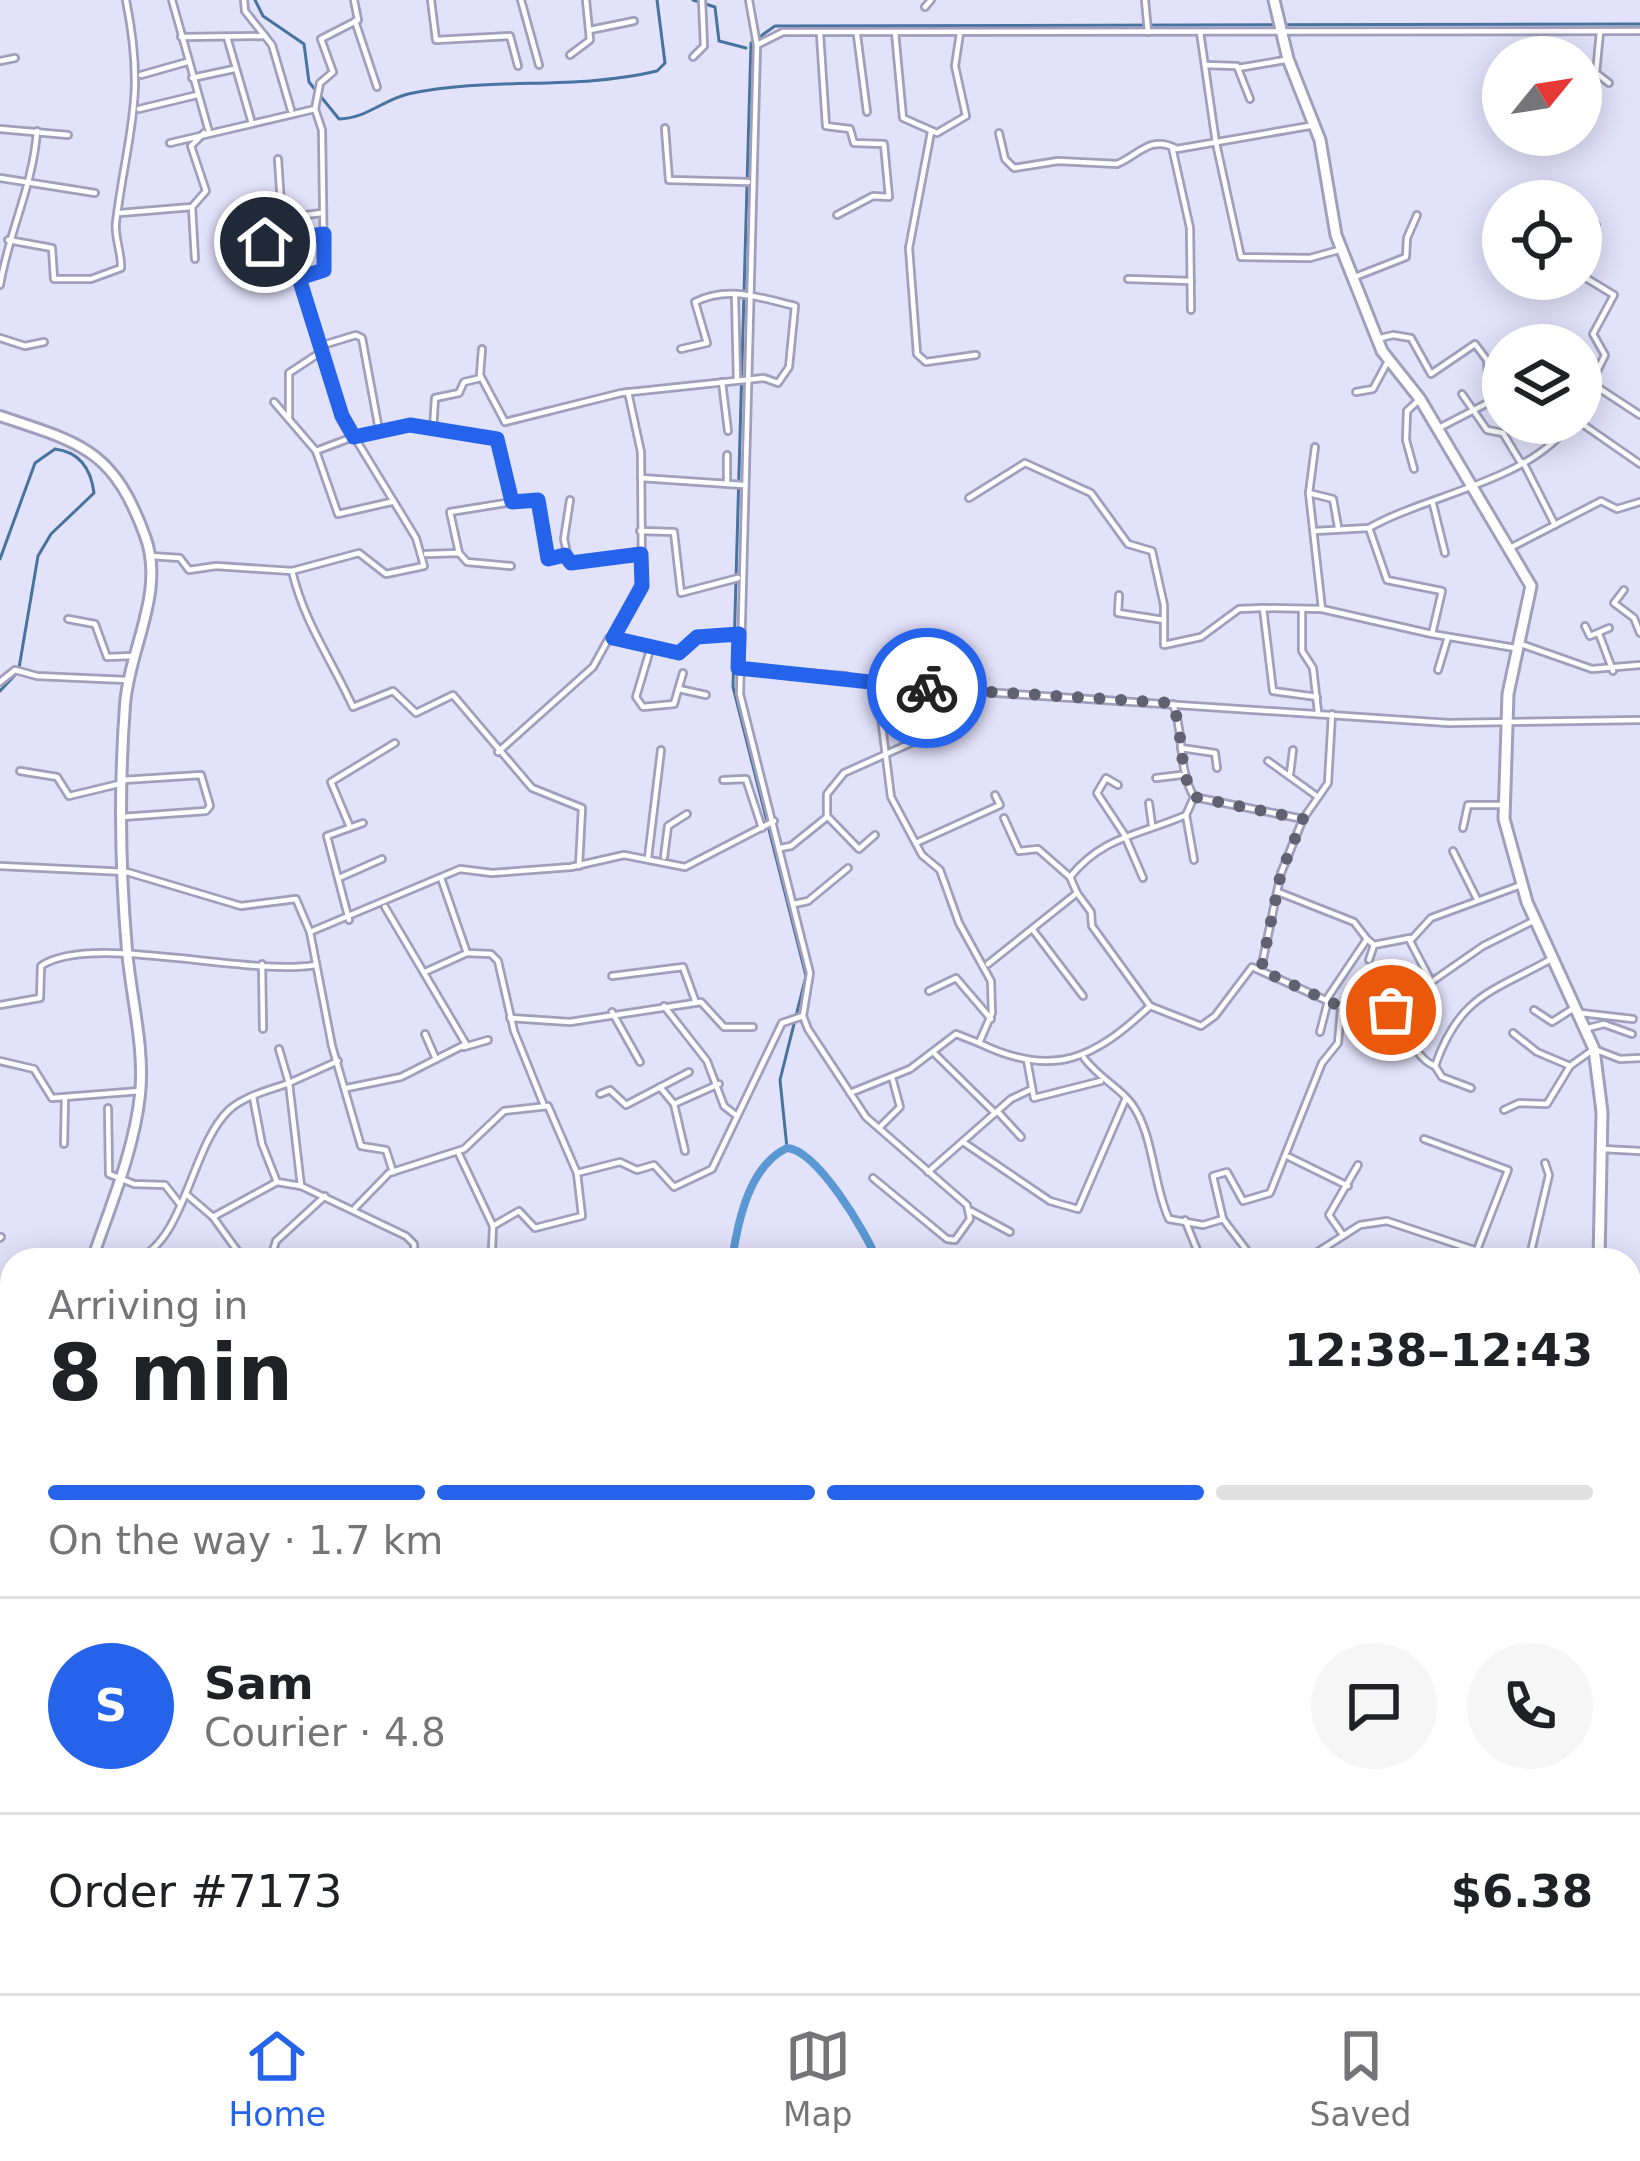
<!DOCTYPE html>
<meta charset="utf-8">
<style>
:root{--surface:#fff;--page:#f6f6f6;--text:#202124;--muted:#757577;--line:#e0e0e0;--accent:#2563eb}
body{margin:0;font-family:"DejaVu Sans",sans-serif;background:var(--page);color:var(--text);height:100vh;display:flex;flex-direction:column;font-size:45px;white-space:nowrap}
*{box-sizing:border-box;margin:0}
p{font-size:39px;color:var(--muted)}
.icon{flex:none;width:66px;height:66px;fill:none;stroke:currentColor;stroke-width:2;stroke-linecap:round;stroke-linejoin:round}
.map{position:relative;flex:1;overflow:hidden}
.sheet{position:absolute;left:0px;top:1248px;width:1641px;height:747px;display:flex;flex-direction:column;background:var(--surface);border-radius:36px 36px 0 0;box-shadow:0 6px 30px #0003}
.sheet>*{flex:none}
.needle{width:78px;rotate:60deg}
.buttons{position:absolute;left:1482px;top:36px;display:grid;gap:24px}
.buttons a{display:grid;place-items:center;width:120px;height:120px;border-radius:50%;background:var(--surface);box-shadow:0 6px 30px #0003;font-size:60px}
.pin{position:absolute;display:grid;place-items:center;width:102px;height:102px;color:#fff;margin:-51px;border:6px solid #fff;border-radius:50%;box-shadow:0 3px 12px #0007}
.courier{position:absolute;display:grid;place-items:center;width:120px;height:120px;margin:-60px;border:9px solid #2563eb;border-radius:50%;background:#fff;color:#222;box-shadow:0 3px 15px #0007}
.overview em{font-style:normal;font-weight:700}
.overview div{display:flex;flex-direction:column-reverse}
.overview{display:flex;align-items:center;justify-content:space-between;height:204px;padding:0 48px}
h1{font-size:78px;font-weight:700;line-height:90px}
.bar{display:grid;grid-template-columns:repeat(4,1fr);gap:18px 12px;align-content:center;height:144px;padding:0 48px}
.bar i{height:15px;border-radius:9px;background:var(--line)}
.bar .on{background:var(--accent)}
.bar p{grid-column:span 4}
.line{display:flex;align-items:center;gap:30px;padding:0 48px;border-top:3px solid var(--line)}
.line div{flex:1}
.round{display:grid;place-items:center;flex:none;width:126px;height:126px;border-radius:63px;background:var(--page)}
.tabs{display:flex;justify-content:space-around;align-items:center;height:168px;border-top:3px solid var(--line);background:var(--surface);font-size:33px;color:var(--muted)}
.tabs a{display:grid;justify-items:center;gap:6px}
.tabs .on{color:var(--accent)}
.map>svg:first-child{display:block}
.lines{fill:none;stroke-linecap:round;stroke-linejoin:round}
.stream{stroke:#47739f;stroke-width:3}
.river{stroke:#5998d3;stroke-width:8}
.minor-casing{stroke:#a19fbc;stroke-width:10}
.tertiary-casing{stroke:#a19fbc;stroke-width:14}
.secondary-casing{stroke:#a19fbc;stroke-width:15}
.minor{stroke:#fff;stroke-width:4.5}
.tertiary{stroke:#fff;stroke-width:8}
.secondary{stroke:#fff;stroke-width:9}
.done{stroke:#626171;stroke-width:12;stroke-dasharray:0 21.6}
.route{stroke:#2563eb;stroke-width:15}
</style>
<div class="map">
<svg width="1640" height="1993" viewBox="0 0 1640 1993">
<rect width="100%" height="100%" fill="#e3e2fb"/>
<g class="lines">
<!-- stream -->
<g class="stream">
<path d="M255,0L263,16L304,44L309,82L339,119C365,119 383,100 408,94C491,76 573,91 657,71L665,63L657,0"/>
<polyline points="693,0 715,7 719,41 746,48"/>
<path d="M0,559L35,463L55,449C80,452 91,469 94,493L51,534L38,556L19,668"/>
<polyline points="0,691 15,675"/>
<polyline points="787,1148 780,1080 806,976 733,687 751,43 775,26 1640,24"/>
<polyline points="0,1702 12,1699"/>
<polyline points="39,1983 41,1993"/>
</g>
<!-- river -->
<g class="river">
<path d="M732,1260C738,1221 749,1166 787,1148C817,1150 866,1232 877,1260"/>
<polyline points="1629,1548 1640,1540"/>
<polyline points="12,1814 4,1841 12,1864"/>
<polyline points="0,1975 22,1983"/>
</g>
<defs>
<g id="minor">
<polyline points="172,0 209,132"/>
<polyline points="244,0 245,11 272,45 291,110"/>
<polyline points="431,0 436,40 510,36 518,66"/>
<polyline points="521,0 539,65"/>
<polyline points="749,0 757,45"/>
<polyline points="1145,0 1148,32"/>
<polyline points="925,7 931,0"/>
<polyline points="355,21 377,87"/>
<polyline points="590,30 634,21"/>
<polyline points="895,32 903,118 937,133 966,116 955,66 960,33"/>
<polyline points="1200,32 1216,143 1241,257 1310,258 1339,250"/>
<polyline points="1600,32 1596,73 1609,83"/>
<polyline points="820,34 826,126 850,129 854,143 884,144 889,197 873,196 837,215"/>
<polyline points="857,35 867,112"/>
<polyline points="181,37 265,36"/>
<polyline points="227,37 251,120"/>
<polyline points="570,55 590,40 586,0"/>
<polyline points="693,57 704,46 702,0"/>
<polyline points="0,61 15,58"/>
<polyline points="1205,65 1237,66 1250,99"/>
<polyline points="1238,68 1285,60"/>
<polyline points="141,75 187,62"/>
<polyline points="192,78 234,69"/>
<polyline points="139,109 197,95"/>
<polyline points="315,109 320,83 333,72 321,39 358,20 354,0"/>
<polyline points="665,128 669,180 748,182"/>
<polyline points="0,129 68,135"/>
<polyline points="931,132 909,248 917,354 926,362 976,355"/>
<path d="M999,133L1005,159L1014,168L1058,161L1117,164C1138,156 1150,134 1177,149L1315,125"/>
<polyline points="170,143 315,109"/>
<polyline points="1172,147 1190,228 1191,310"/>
<polyline points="278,159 282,219"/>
<polyline points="0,178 95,193"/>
<polyline points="192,207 195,259"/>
<polyline points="120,213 192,207 206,191 191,146 204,133"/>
<polyline points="256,221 322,213"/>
<path d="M8,240L52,248L54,279H91L121,268C122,253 114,237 116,222C128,128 146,100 126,0"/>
<polyline points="260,247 324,234"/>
<polyline points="1581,253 1596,225"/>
<polyline points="1581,275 1614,295 1593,334 1605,355 1581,404"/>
<polyline points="1355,277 1406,257 1407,238 1417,215"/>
<polyline points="1128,279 1191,281"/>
<polyline points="265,283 324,270 322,130 315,109"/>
<path d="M0,285C9,231 33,186 37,131"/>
<polyline points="735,296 737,380"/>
<polyline points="0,338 25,346 44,342"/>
<polyline points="1377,339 1393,335 1411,338 1431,374 1475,344 1487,360 1488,376"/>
<polyline points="323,345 356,335 362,338 379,430"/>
<polyline points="482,349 480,375 505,422"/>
<polyline points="1581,363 1597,369"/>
<polyline points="722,382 728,431"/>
<polyline points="1591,383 1640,415"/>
<polyline points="1356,392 1373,389 1388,361"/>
<polyline points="1462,394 1487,430 1503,433 1521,463"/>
<polyline points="274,402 316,451 338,514 391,502"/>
<polyline points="289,417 289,373 324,350"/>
<path d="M505,422L621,393L764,378L778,383L789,367L795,306C761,298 728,285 695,302L707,343L681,349"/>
<polyline points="1581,423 1640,464"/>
<polyline points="1439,428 1503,395"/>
<polyline points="433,430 435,398 459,393 464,382 481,378"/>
<polyline points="1315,447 1309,493 1322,609 1432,634"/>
<polyline points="316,451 366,432 410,425 497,439 512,502 450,512 459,553"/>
<polyline points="727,455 727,484"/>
<polyline points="1523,462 1555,525"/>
<polyline points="1414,469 1406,440 1407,411 1420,399"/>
<polyline points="641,478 743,485"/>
<polyline points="1309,493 1333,499 1338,527"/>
<polyline points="969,498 1025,463 1091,493 1128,544 1152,551 1164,605 1164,645 1201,637 1239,609 1263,608"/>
<polyline points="570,500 564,539 569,562 641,554"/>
<polyline points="512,502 538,500 548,559 564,556"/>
<polyline points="1433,504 1445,553"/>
<polyline points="640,531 674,532 681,593 738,578"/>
<polyline points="1315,531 1369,528"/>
<polyline points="1512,547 1601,501 1617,509 1640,502"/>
<polyline points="426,554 459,553 467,562 511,566"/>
<polyline points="151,556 180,558 189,570 216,566 292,571 359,553 386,574 424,566 416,538 344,420 299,278"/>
<path d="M292,571C304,622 331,659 353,707L393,691L416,713L453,695L532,788L582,808L579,866"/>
<polyline points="1624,590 1614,603 1634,618 1640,633"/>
<polyline points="1119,595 1118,613 1164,620"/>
<polyline points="1302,610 1302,651 1313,668 1318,712"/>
<polyline points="68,619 95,624 107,657 133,656"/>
<polyline points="1585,626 1590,636 1609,628"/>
<polyline points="1599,634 1613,671"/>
<polyline points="613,638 642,580 641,452 628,392"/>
<polyline points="1518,643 1592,669 1640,665"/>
<path d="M1515,648L1432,634L1442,591L1387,580L1369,528C1426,495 1531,481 1570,423"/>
<polyline points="650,650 636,697 643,707 674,704 683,673"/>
<polyline points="738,668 846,676 877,685 1449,723 1640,720"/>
<polyline points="1438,670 1448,637"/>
<polyline points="0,682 15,670 37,676 126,680"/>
<polyline points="679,689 706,695"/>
<polyline points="1317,697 1273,691 1263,608 1322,609"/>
<path d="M1173,704C1185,735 1177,767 1194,797L1303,819"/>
<polyline points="1181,748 1215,753 1217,768"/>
<polyline points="498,752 593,667 609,638 679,653 697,637 738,635"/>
<polyline points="1268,761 1318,797"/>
<polyline points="20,771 57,777 69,796 123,783"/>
<polyline points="1290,774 1293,750"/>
<polyline points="1156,778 1181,775"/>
<polyline points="723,780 746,779 762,828"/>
<polyline points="1118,785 1106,778 1097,793 1124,834 1143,878"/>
<polyline points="1149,803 1152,825"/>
<polyline points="1186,815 1194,860"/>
<polyline points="827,816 859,849 875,835"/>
<polyline points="122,817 206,811 210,806 201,775 123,780"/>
<polyline points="1004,818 1019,851 1038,849 1070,877"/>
<polyline points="350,827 331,782 395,743"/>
<polyline points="1463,828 1468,805 1503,805"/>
<polyline points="916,843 1000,805 995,795"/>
<polyline points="780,848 791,846 827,817 827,794 844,773 962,720"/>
<polyline points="1453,851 1477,899"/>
<polyline points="664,857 668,826 687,814"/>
<polyline points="648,858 661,750"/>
<polyline points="0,866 127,872 241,906 296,899 310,932"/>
<polyline points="339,878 382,859"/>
<polyline points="1278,892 1354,922 1367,939"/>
<polyline points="1077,893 1091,912 1092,926 1150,1006"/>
<polyline points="794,904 808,901 848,868"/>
<polyline points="349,920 327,836 363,823"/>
<polyline points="1033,930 1083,996"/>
<polyline points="1374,945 1410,938"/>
<polyline points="467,953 491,954 498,961 514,1031 543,1103"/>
<polyline points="262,964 263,1029"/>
<path d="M988,964L1077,893L1070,877C1103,836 1140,835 1186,815L1194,797"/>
<polyline points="1261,969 1281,873 1303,819 1328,783 1332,714"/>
<polyline points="425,972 467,953 441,878"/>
<polyline points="612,976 683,967 695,1000"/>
<polyline points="1431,981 1410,941 1431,918 1521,885"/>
<polyline points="929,991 956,978 991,1019"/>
<polyline points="1326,1000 1367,939 1374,945 1369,960"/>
<path d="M0,1005L40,998L41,966C90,932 247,977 315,965"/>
<polyline points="664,1006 707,1061 724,1106 737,1116"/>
<path d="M1397,1009L1401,1033C1414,1043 1420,1061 1435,1066"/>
<polyline points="1534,1010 1552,1022 1574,1008"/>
<polyline points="612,1012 640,1062"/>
<polyline points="1581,1013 1633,1019"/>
<polyline points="510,1018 570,1022 701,1002 724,1027 753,1027"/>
<polyline points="1588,1028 1604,1024 1632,1034"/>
<polyline points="1320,1032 1328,1001"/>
<polyline points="1513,1033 1537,1052 1570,1066 1594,1049 1620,1059 1640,1058"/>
<polyline points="425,1034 436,1059"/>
<path d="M979,1043C1053,1079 1094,1059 1150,1006L1201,1026L1215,1016L1252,967L1341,1007L1391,1010L1483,946L1535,920"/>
<polyline points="464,1047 488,1040"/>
<polyline points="279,1049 289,1083 338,1061"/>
<polyline points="935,1054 995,1113"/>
<path d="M1084,1058C1099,1078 1120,1088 1131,1103C1154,1133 1153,1186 1169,1219L1203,1225L1223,1219L1254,1260"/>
<polyline points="1027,1060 1034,1098 1101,1081"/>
<polyline points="0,1061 34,1069 52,1098 140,1091"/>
<polyline points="660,1087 674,1104 719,1084"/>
<polyline points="347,1088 401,1077 466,1044 385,907"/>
<path d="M1471,1088L1442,1077L1435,1066C1460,994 1493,992 1553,958"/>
<polyline points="850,1093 910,1069 956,1034 979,1043 992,1013 991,981 959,923 940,870 922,855 891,797 877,685"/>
<polyline points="600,1094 610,1090 626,1105 689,1072"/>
<polyline points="253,1097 262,1144 277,1182"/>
<polyline points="674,1104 685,1151"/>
<polyline points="108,1108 109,1174 134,1184 165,1185 179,1203"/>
<polyline points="1504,1110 1519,1103 1547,1104 1570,1066"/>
<polyline points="998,1112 1021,1137"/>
<polyline points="880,1127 900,1107 892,1077"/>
<polyline points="1424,1139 1508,1170 1477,1250"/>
<polyline points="963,1142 1050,1201 1078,1209 1126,1098"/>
<polyline points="64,1144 65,1098"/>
<polyline points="1602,1149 1640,1151"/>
<polyline points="458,1152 493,1226"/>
<polyline points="1289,1157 1348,1186"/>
<polyline points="393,1172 386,1150 361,1146 332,1046 310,932 460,869 492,873 571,867 624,855 685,867 774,821"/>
<polyline points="928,1172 1011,1099 1030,1090"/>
<polyline points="873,1178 947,1239 955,1240 970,1219 967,1205 866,1117 808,1029 803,1016 810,973 740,694 757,45 783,32 1640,31"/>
<polyline points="301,1186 406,1236 414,1244 415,1260"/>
<polyline points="186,1194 213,1217 244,1260"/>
<polyline points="355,1208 389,1173 464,1149 504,1111 548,1106 577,1173 620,1162 637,1170 654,1165 674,1187 712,1169 782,1023 803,1016"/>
<polyline points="971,1211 1010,1232"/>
<polyline points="1223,1219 1213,1176 1227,1172 1243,1201 1270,1193 1322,1063 1338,1043 1341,1010"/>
<polyline points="1185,1220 1201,1260"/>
<polyline points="1343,1235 1329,1215 1358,1165"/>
<polyline points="0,1238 1,1237"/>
<path d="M136,1260C186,1239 191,1146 229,1110C244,1096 270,1090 289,1083L301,1186L277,1182L213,1217"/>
<polyline points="270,1260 276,1241 325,1196"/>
<polyline points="482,1260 492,1249 493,1226 519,1211 535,1228 582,1216 577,1173"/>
<polyline points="1305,1260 1360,1225 1387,1221 1504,1260"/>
<polyline points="1529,1260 1549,1175 1545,1163"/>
<polyline points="1629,1346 1640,1346"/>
<polyline points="1629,1413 1640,1411"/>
<polyline points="1629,1512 1640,1513"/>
<polyline points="0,1559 12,1556"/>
<polyline points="1629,1593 1640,1596"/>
<polyline points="0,1657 12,1659"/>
<polyline points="1629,1766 1640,1753"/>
<polyline points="1629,1833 1640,1823"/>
<polyline points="1629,1878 1640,1883"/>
<polyline points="1629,1911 1640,1916"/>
<polyline points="392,1983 394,1993"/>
<polyline points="786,1983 791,1993"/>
<polyline points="834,1983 841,1993"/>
<polyline points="1002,1983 1009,1993"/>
<polyline points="1064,1983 1067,1993"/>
<polyline points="1165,1983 1171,1993"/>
<polyline points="1267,1983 1275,1993"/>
<polyline points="1330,1983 1342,1993"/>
<polyline points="1393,1983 1400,1993"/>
<polyline points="284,1986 288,1993"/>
<polyline points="197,1989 209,1983"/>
<polyline points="111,1993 119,1983"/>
<polyline points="238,1993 250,1983"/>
<polyline points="850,1993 868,1983"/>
<polyline points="1089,1993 1108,1983"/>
<polyline points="1507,1993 1507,1983"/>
</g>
<g id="tertiary">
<path d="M0,416C80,443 113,448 145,536C166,592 129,649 125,705C119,786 120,869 127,950C131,998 145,1047 140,1095C134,1151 110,1207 92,1260"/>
<polyline points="0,1305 12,1300"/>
<polyline points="0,1502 12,1472"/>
</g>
<g id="secondary">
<polyline points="1274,0 1288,59 1320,140 1336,235 1382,351 1420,399 1531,586 1508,694 1504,819 1527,902 1594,1049 1602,1112 1599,1260"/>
<polyline points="0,1953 12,1952"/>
<polyline points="82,1983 98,1993"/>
<polyline points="1347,1993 1356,1983"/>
</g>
</defs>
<!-- minor casing -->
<use href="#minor" class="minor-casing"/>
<!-- tertiary casing -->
<use href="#tertiary" class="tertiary-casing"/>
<!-- secondary casing -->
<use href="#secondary" class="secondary-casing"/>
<!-- minor -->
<use href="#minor" class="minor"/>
<!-- tertiary -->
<use href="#tertiary" class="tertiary"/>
<!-- secondary -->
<use href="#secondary" class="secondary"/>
</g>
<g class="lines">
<!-- done -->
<path class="done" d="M927,688L1172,703C1185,735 1177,767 1194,797L1303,819L1281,873L1261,970L1341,1007L1391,1010"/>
<!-- route -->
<polyline class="route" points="265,242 324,234 324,270 299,278 342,416 354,437 410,425 497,439 512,502 538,500 548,559 565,555 571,563 641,554 642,586 613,638 679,653 697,637 739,634 738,668 927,688"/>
</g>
</svg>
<div class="buttons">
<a><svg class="needle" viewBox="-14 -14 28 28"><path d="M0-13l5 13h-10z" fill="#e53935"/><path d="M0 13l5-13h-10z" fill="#757577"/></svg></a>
<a><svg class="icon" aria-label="locate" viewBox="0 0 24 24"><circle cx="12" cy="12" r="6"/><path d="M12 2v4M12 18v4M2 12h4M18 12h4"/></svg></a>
<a><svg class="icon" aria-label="layers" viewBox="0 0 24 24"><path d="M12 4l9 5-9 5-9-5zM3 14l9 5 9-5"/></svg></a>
</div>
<div class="pin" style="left:1391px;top:1010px;background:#ea580c"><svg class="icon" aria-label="bag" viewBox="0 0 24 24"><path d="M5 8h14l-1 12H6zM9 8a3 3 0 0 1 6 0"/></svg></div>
<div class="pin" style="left:265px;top:242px;background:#1f2937"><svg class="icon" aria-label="home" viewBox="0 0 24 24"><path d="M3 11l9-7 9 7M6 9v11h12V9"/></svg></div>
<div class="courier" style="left:927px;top:688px"><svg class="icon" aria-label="bike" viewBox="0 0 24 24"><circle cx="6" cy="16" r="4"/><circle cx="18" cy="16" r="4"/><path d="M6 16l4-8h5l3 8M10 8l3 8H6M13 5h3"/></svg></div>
<section class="sheet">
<div class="overview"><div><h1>8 min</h1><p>Arriving in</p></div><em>12:38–12:43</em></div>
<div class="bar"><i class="on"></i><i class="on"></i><i class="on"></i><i></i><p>On the way · 1.7 km</p></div>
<div class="line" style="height:216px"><b class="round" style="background:var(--accent);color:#fff">S</b><div><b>Sam</b><p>Courier · 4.8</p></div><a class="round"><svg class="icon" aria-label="chat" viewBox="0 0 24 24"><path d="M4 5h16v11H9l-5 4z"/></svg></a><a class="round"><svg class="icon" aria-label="phone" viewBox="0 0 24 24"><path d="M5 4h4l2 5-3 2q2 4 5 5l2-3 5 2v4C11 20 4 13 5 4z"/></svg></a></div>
<div class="line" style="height:156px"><div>Order #7173</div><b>$6.38</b></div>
</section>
</div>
<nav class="tabs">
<a class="on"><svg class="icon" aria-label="home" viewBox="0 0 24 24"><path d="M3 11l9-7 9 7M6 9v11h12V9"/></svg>Home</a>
<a><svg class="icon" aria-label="map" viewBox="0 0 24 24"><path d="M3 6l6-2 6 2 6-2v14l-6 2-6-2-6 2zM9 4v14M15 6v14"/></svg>Map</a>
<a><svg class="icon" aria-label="saved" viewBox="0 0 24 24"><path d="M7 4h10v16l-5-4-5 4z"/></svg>Saved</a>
</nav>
